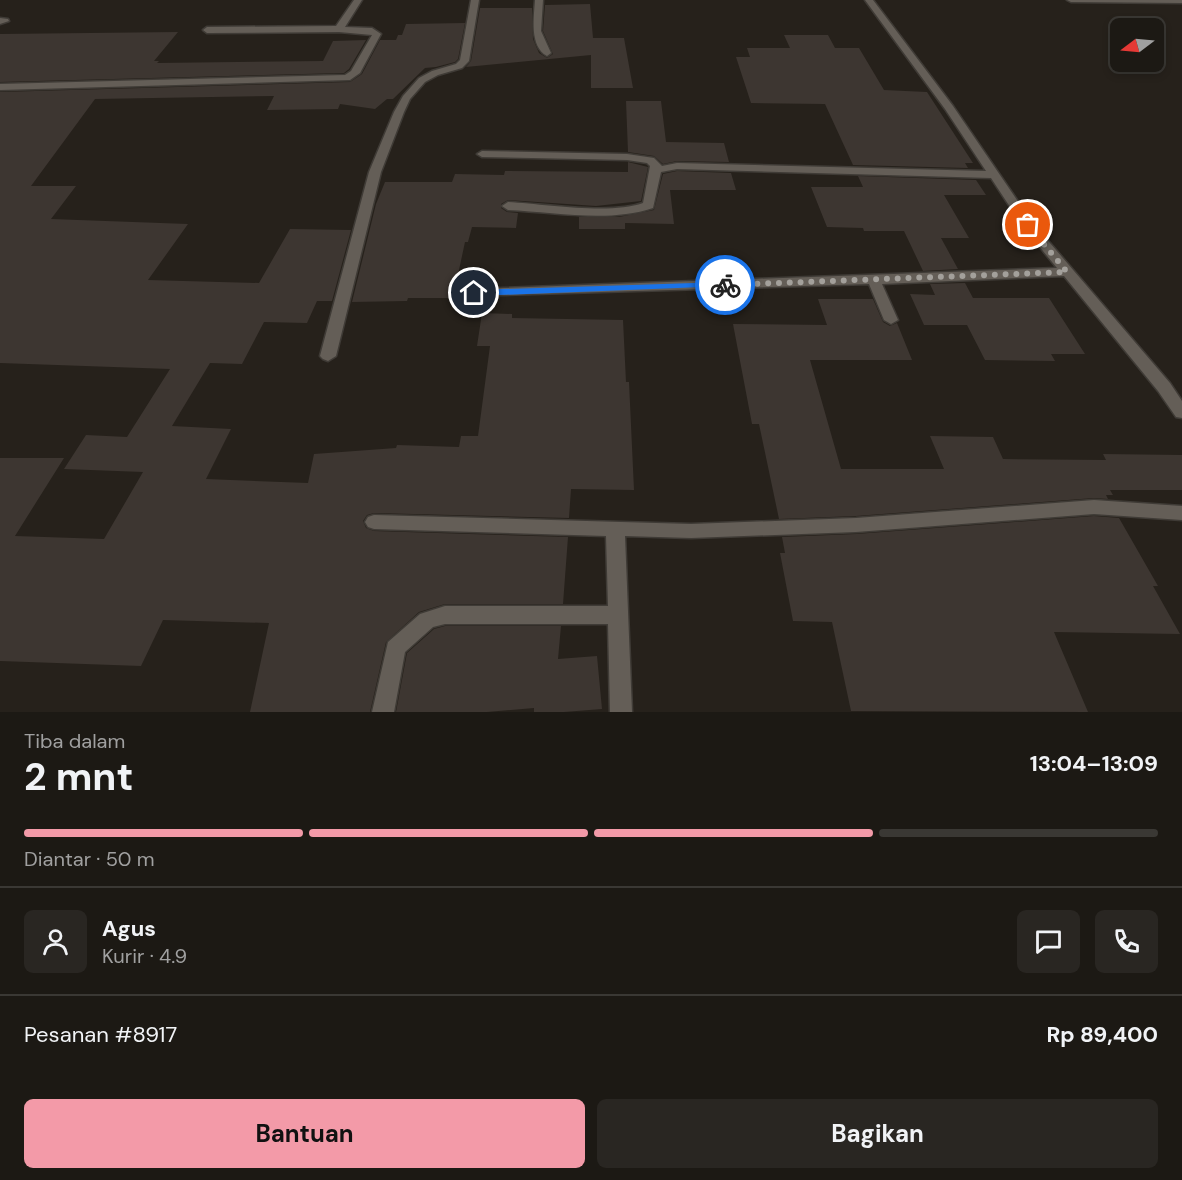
<!DOCTYPE html>
<html lang="id">
<meta charset="utf-8">
<style>
:root{--surface:#1c1914;--page:#292622;--text:#f1f3f6;--muted:#a0a0a0;--line:#3a3834;--accent:#f39aa8}
body{margin:0;font-family:"DM Sans",sans-serif;background:var(--page);color:var(--text);height:100vh;display:flex;flex-direction:column;font-size:22px;white-space:nowrap}
*{box-sizing:border-box;margin:0}
p{font-size:20px;color:var(--muted)}
.icon{flex:none;width:33px;height:33px;fill:none;stroke:currentColor;stroke-width:2;stroke-linecap:round;stroke-linejoin:round}
.map{position:relative;height:712px;overflow:hidden}
.sheet{display:flex;flex-direction:column;background:var(--surface);flex:1}
.sheet>*{flex:none}
.needle{width:39px;rotate:254deg}
.buttons{position:absolute;left:1110px;top:18px;display:grid;gap:12px}
.buttons a{display:grid;place-items:center;width:54px;height:54px;border-radius:9px;background:var(--surface);box-shadow:0 3px 9px #0003,0 0 0 2px var(--line);font-size:30px}
.pin{position:absolute;display:grid;place-items:center;width:51px;height:51px;color:#fff;margin:-26px;border:3px solid #fff;border-radius:50%;box-shadow:0 2px 6px #0007}
.courier{position:absolute;display:grid;place-items:center;width:60px;height:60px;margin:-30px;border:4px solid #1a73e8;border-radius:50%;background:#fff;color:#222;box-shadow:0 2px 8px #0007}
.head em{font-style:normal;font-weight:700}
.head div{display:flex;flex-direction:column-reverse}
.head{display:flex;align-items:center;justify-content:space-between;height:102px;padding:0 24px}
h1{font-size:39px;font-weight:700;line-height:45px}
.bar{display:grid;grid-template-columns:repeat(4,1fr);gap:9px 6px;align-content:center;height:72px;padding:0 24px}
.bar i{height:8px;border-radius:4px;background:var(--line)}
.bar .current{background:var(--accent)}
.bar p{grid-column:span 4}
.line{display:flex;align-items:center;gap:15px;padding:0 24px;border-top:2px solid var(--line)}
.line div{flex:1}
.round{display:grid;place-items:center;flex:none;width:63px;height:63px;border-radius:9px;background:var(--page)}
.button{display:flex;gap:12px;margin-top:auto;padding:12px 24px}
.button a{flex:1;height:69px;border-radius:9px;background:var(--accent);color:#111;font-size:24px;font-weight:700;line-height:69px;text-align:center}
.button a+a{background:var(--page);color:var(--text)}
.map>svg:first-child{display:block}
.building{fill:#3d3631}
.lines{fill:none;stroke-linecap:round;stroke-linejoin:round}
.minor-casing{stroke:#3f3b36;stroke-width:3}
.minor{fill:#645e57;fill-rule:evenodd}
.route{fill:#1a73e8}
.done{stroke:#a3a09b;stroke-width:6;stroke-dasharray:0 10.8}
</style>
<div class="map">
<svg width="1182" height="712" viewBox="0 0 1182 712">
<rect width="100%" height="100%" fill="#26211b"/>
<!-- building -->
<g class="building">
<polygon points="590,4 593,38 624,38 633,88 591,88 591,55 466,67 471,61 480,8 532,8 533,39 539,53 547,58 553,54 543,31 545,5"/>
<polygon points="465,23 458,59 455,62 436,67 425,68 393,99 387,99 375,109 340,104 338,109 267,110 274,96 95,99 31,186 76,186 51,219 188,224 148,280 259,283 290,229 351,230 332,301 317,301 307,323 264,322 242,364 210,363 172,426 231,429 206,479 308,483 314,454 396,448 397,445 459,447 461,436 478,436 490,346 477,346 482,313 512,314 512,318 623,320 626,382 629,382 634,490 571,489 569,518 374,513 367,515 363,521 366,528 374,531 568,537 563,604 445,604 419,612 386,642 370,712 250,712 269,623 163,620 141,666 0,661 0,458 64,458 15,536 104,539 143,472 64,469 86,435 127,437 170,369 0,363 0,92 350,82 362,74 380,40 396,40 398,35 402,35 406,24"/>
<polygon points="178,32 154,61 159,61 157,63 323,61 333,41 366,40 349,69 344,73 0,82 0,34"/>
<polygon points="784,35 828,35 835,48 859,48 884,90 927,92 973,163 965,163 968,168 853,165 825,104 751,103 736,57 750,57 747,48 790,48"/>
<polygon points="626,101 661,101 666,142 724,143 729,162 677,161 663,164 654,156 628,152"/>
<polygon points="628,162 648,167 641,201 596,206 508,200 501,204 501,208 507,212 518,213 516,228 472,227 468,242 465,242 453,298 408,298 407,301 352,302 376,204 385,182 452,182 455,174 504,175 505,171 628,172"/>
<polygon points="677,171 731,173 736,190 670,190 674,224 625,223 625,229 579,229 579,217 619,217 654,210 663,174"/>
<polygon points="858,176 976,180 986,195 944,195 969,238 941,238 958,269 923,271 904,231 864,231 863,228 827,227 811,187 863,187"/>
<polygon points="965,283 973,298 1049,298 1085,354 1051,354 1055,361 985,360 967,325 924,325 910,294 935,295 930,284"/>
<polygon points="818,299 873,299 883,322 890,326 897,323 912,360 810,360 841,469 944,469 930,436 993,437 1003,459 1106,460 1103,454 1182,455 1182,490 1110,490 1113,495 1106,495 1108,499 1094,498 856,516 779,519 759,424 752,424 733,324 827,325"/>
<polygon points="1094,516 1119,518 1158,586 1153,586 1180,634 1054,632 1088,712 851,711 832,622 793,621 780,553 785,553 782,537 856,534"/>
<polygon points="445,626 561,626 558,659 597,656 602,709 564,712 534,712 534,708 487,712 396,712 407,653 434,629"/>
</g>
<g class="lines">
<defs>
<g id="minor">
<polygon points="354,0 362,0 345,27 372,28 381,34 360,73 350,80 0,90 0,84 345,75 351,71 372,35 339,32 207,33 203,30 207,27 336,26"/>
<polygon points="471,0 479,0 469,61 462,68 438,75 425,82 410,99 404,112 381,172 336,356 328,361 323,359 320,356 369,172 394,112 403,96 419,78 432,71 456,64 460,60"/>
<path d="M535,0H543L541,31L551,53L547,56C529,46 534,17 535,0Z"/>
<path d="M865,0H873L953,106L1032,222L1170,383L1182,401V418L1176,417L1158,391L1064,276L882,284L898,320L891,324L884,320L869,284L469,296L467,293L469,290L474,289L1057,268L1024,228L991,178L677,169L661,172L653,208C609,223 554,212 508,210L502,206L508,202C545,204 610,215 643,203L650,166L647,163L627,160L482,157L477,154L482,151L627,154L654,158L662,166L677,163L986,171L945,109Z"/>
<polygon points="1067,0 1182,0 1182,3 1071,2"/>
<polygon points="0,18 8,19 9,21 0,24"/>
<polygon points="1094,500 1182,506 1182,520 1094,514 856,532 691,538 625,536 632,712 610,712 608,624 445,624 433,627 405,652 394,712 372,712 388,642 420,614 445,606 608,606 606,536 374,529 368,527 365,522 368,517 374,515 691,524 856,518"/>
</g>
</defs>
<!-- minor casing -->
<use href="#minor" class="minor-casing"/>
<!-- minor -->
<use href="#minor" class="minor"/>
</g>
<!-- route -->
<polygon class="route" points="725,282 728,283 728,286 474,296 470,293 474,290"/>
<g class="lines">
<!-- done -->
<polyline class="done" points="725,285 1067,272 1028,225"/>
</g>
</svg>
<div class="buttons">
<a><svg class="needle" viewBox="-14 -14 28 28"><path d="M0-13l5 13h-10z" fill="#e53935"/><path d="M0 13l5-13h-10z" fill="#a0a0a0"/></svg></a>
</div>
<div class="pin" style="left:1028px;top:225px;background:#ea580c"><svg class="icon" aria-label="bag" viewBox="0 0 24 24"><path d="M5 8h14l-1 12H6zM9 8a3 3 0 0 1 6 0"/></svg></div>
<div class="pin" style="left:474px;top:293px;background:#1f2937"><svg class="icon" aria-label="home" viewBox="0 0 24 24"><path d="M3 11l9-7 9 7M6 9v11h12V9"/></svg></div>
<div class="courier" style="left:725px;top:285px"><svg class="icon" aria-label="bike" viewBox="0 0 24 24"><circle cx="6" cy="16" r="4"/><circle cx="18" cy="16" r="4"/><path d="M6 16l4-8h5l3 8M10 8l3 8H6M13 5h3"/></svg></div>
</div>
<section class="sheet">
<div class="head"><div><h1>2 mnt</h1><p>Tiba dalam</p></div><em>13:04–13:09</em></div>
<div class="bar"><i class="current"></i><i class="current"></i><i class="current"></i><i></i><p>Diantar · 50 m</p></div>
<div class="line" style="height:108px"><a class="round"><svg class="icon" aria-label="person" viewBox="0 0 24 24"><circle cx="12" cy="8" r="4"/><path d="M4 21q1-7 8-7t8 7"/></svg></a><div><b>Agus</b><p>Kurir · 4.9</p></div><a class="round"><svg class="icon" aria-label="chat" viewBox="0 0 24 24"><path d="M4 5h16v11H9l-5 4z"/></svg></a><a class="round"><svg class="icon" aria-label="phone" viewBox="0 0 24 24"><path d="M5 4h4l2 5-3 2q2 4 5 5l2-3 5 2v4C11 20 4 13 5 4z"/></svg></a></div>
<div class="line" style="height:78px"><div>Pesanan #8917</div><b>Rp 89,400</b></div>
<div class="button"><a>Bantuan</a><a>Bagikan</a></div>
</section>
